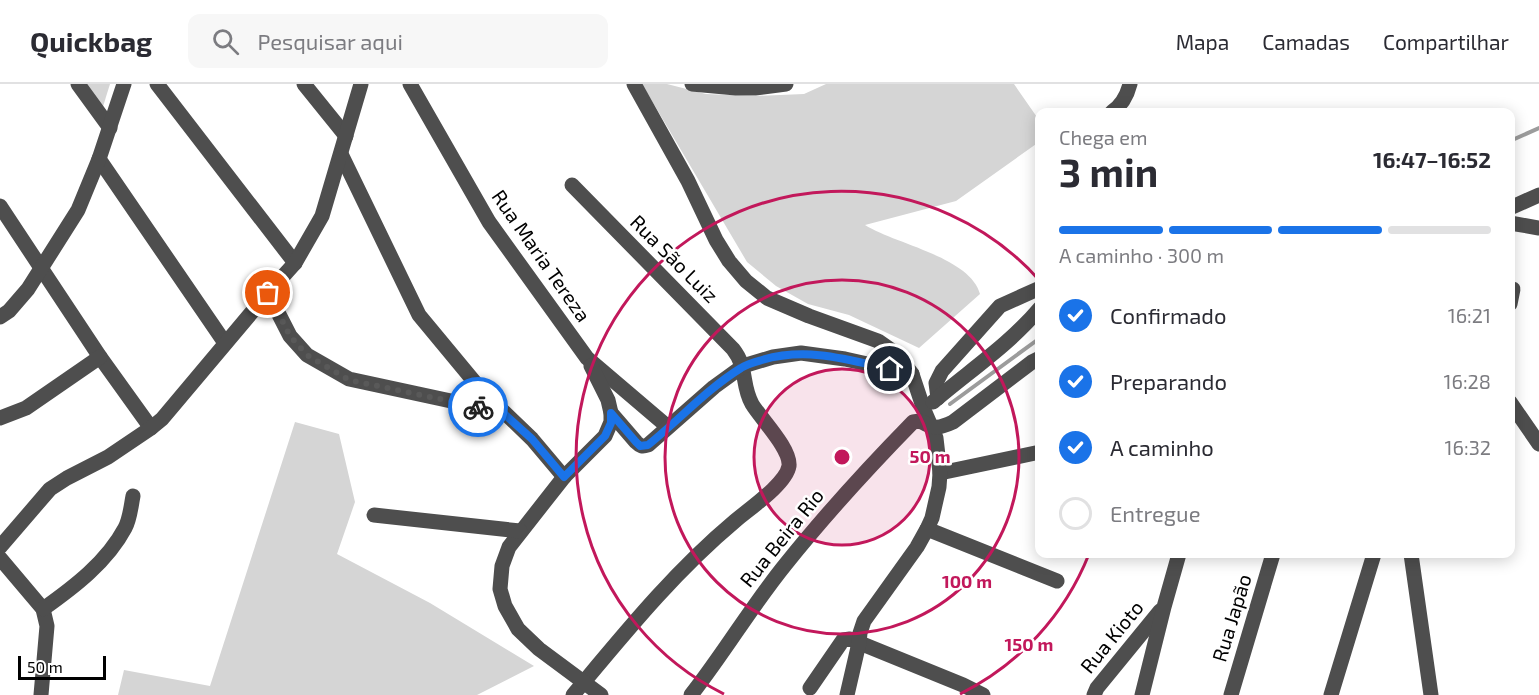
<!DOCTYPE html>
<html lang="pt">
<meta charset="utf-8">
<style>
:root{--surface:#fff;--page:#f7f7f7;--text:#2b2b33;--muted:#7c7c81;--line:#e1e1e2;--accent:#1a73e8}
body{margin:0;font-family:"Exo 2",sans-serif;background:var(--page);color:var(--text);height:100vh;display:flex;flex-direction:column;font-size:22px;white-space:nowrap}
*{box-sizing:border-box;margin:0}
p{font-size:20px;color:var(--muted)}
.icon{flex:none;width:33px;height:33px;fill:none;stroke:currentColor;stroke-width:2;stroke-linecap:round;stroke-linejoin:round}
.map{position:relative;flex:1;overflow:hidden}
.details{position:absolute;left:1035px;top:24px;width:480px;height:450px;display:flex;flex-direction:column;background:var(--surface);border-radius:12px;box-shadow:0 3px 15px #0003}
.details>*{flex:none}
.scale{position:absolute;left:18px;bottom:15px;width:88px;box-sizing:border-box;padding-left:6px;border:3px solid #000;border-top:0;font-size:16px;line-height:21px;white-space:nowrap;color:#000;-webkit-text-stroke:4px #fff;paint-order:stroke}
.pin{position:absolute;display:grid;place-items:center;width:51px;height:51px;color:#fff;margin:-26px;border:3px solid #fff;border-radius:50%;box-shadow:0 2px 6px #0007}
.courier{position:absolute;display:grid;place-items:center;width:60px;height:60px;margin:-30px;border:4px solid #1a73e8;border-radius:50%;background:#fff;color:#222;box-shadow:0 2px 8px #0007}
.summary em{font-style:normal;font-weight:700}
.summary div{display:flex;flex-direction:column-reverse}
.summary{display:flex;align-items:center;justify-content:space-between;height:102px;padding:0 24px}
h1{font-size:39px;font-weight:700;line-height:45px}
.bar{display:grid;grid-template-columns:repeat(4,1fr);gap:9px 6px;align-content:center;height:72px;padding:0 24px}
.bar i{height:8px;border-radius:4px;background:var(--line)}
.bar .selected{background:var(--accent)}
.bar p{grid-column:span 4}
ol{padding:0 24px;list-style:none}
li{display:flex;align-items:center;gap:18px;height:66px}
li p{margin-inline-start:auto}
li .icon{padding:6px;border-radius:50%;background:var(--accent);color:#fff;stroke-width:4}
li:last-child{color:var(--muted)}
li i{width:33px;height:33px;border:3px solid var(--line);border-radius:50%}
header{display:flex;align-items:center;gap:36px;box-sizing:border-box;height:84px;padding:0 30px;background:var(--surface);border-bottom:2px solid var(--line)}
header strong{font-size:28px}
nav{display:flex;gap:33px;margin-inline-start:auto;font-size:21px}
.search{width:420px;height:54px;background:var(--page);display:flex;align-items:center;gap:15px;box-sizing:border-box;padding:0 21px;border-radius:12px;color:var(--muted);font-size:22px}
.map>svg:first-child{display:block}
.green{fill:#d5d5d5}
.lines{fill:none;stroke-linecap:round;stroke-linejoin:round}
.stream{stroke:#9c9c9c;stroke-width:4}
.minor{stroke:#4e4e4e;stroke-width:15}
.done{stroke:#595959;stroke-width:6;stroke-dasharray:0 10.8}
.route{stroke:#1a73e8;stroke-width:8}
.ring{fill:none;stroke:#c2185b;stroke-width:3}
.labels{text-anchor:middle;stroke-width:5;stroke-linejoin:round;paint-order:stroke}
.street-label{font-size:20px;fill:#000;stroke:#fff}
.centre{fill:#c2185b;stroke:#fff;stroke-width:3}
.ring-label{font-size:18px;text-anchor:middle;font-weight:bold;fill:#c2185b;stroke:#fff;stroke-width:5;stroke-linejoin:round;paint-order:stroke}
</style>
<header>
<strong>Quickbag</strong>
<div class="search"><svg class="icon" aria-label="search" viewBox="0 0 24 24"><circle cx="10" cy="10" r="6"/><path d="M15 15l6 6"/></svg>Pesquisar aqui</div>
<nav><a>Mapa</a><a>Camadas</a><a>Compartilhar</a></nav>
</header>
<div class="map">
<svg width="1539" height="611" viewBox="0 0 1539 611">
<rect width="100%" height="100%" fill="#fff"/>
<!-- green -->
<g class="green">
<polygon points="81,0 110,0 101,29"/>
<path d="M642,0H667L706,10L754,12L804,10L826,0H1014L1039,36V58L956,117L865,141C895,160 970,173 980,210L919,264L849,231L808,220L776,202L747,178Z"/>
<polygon points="295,338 339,350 355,418 337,470 430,519 534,582 477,611 118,611 124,586 210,602"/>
</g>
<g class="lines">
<!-- stream -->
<g class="stream">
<polyline points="1510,57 1539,44"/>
<polyline points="950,320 1040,254"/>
</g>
<!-- minor -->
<g class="minor">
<polyline points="78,0 110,44"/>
<polyline points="157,0 295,179"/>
<polyline points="304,0 346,52"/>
<polyline points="410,0 489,138 587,274 668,343"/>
<polyline points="634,0 688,97 716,156 729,177 746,197 767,214 809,232 878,257 898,271 912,290 924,326 936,354 940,389 1040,368"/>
<polyline points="692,0 736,4 755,4 786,0"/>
<path d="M1112,28C1122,21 1127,12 1130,0"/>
<polyline points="341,70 419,231 482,307 532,355 564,393"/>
<polyline points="99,75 225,259"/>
<path d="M572,101L733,265C748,284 741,300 752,320C761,335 791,365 789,382C786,400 749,425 735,437C674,488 624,550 573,611"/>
<polyline points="0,122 100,273 151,344"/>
<polyline points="1510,124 1539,111"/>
<polyline points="1510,139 1539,144"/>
<polyline points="268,209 290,252 307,271 349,295 502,328"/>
<polyline points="1510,220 1513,205"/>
<polyline points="0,233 9,227 28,205 78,126 99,75 124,0"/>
<polyline points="591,282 608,316 611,329 611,338 605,352 564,393 509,463 502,482 500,505 505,522 518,545 539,565 601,611"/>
<polyline points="938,314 936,299 942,287 1000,222 1040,204"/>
<path d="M933,318C969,287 1009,261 1040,224"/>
<polyline points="1510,318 1539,360"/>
<path d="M611,329L636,358C640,362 642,363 648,361L714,303L743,282L773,273L801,269L845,275L912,290"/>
<polyline points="0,334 26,324 100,273"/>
<polyline points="374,431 520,447"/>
<polyline points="927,445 1057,497"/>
<polyline points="0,463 50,405 67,394 108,373 151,344 162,335 268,209 295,179 322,132 361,0"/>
<polyline points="1411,470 1431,611"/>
<polyline points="0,474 43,525 47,542 41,611"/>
<path d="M43,525C74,503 107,478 125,444C130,435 131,422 133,412"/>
<polyline points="810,604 843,556 850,555 963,601 983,611"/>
<path d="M691,611C724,569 751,523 785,481C825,431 868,384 913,338L920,337C934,345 938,345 953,338L1032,278L1040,274"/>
<polyline points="847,611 859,559 860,549 864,537 917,463 927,445 932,434 939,403 940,389"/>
<polyline points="1094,611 1097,604 1160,527"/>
<polyline points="1142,611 1164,523 1179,470"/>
<polyline points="1231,611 1273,470"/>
<polyline points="1331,611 1374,470"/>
</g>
</g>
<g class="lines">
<!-- done -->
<polyline class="done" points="268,209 290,252 307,271 349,296 478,323"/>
<!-- route -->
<path class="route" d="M478,323L502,328L532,355L564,393L605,352L611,339V329L636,358L640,362L648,361C679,336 707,305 741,284C747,280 755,278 762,276C806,263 846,275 890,285"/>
</g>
<!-- distance rings -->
<circle cx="842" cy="373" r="88" fill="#c2185b" fill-opacity=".12"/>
<g class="ring">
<circle cx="842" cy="373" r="88"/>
<circle cx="842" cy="373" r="177"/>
<path d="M1089 470A265 265 0 0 1 960 610M724 610A265 265 0 1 1 1039 196"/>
</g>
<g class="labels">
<!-- street labels -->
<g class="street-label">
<text transform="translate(541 172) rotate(55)" y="7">Rua Maria Tereza</text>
<text transform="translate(674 175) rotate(45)" y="7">Rua São Luiz</text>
<text transform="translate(782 454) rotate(-51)" y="7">Rua Beira Rio</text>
<text transform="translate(1232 534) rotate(-73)" y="7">Rua Japão</text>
<text transform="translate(1112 553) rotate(-51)" y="7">Rua Kioto</text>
</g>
</g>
<circle cx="842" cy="373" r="9" class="centre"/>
<g class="ring-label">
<text x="930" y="379">50 m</text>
<text x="967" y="504">100 m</text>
<text x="1029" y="567">150 m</text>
</g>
</svg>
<div class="scale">50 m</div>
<div class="pin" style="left:268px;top:209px;background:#ea580c"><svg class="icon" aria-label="bag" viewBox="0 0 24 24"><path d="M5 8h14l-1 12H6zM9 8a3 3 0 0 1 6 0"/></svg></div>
<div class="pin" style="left:890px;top:285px;background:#1f2937"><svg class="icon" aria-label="home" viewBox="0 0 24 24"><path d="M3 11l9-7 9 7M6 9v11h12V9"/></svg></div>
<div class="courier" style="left:478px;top:323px"><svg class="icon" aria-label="bike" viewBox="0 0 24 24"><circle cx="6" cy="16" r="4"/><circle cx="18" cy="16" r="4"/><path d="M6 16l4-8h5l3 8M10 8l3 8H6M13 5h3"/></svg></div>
<section class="details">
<div class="summary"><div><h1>3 min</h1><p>Chega em</p></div><em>16:47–16:52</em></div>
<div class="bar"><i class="selected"></i><i class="selected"></i><i class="selected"></i><i></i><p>A caminho · 300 m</p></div>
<ol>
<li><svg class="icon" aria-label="check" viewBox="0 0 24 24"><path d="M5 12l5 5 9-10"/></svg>Confirmado<p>16:21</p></li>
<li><svg class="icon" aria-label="check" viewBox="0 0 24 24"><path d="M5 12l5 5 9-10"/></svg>Preparando<p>16:28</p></li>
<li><svg class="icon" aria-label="check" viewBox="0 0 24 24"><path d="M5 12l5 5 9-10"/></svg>A caminho<p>16:32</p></li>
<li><i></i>Entregue</li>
</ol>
</section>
</div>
